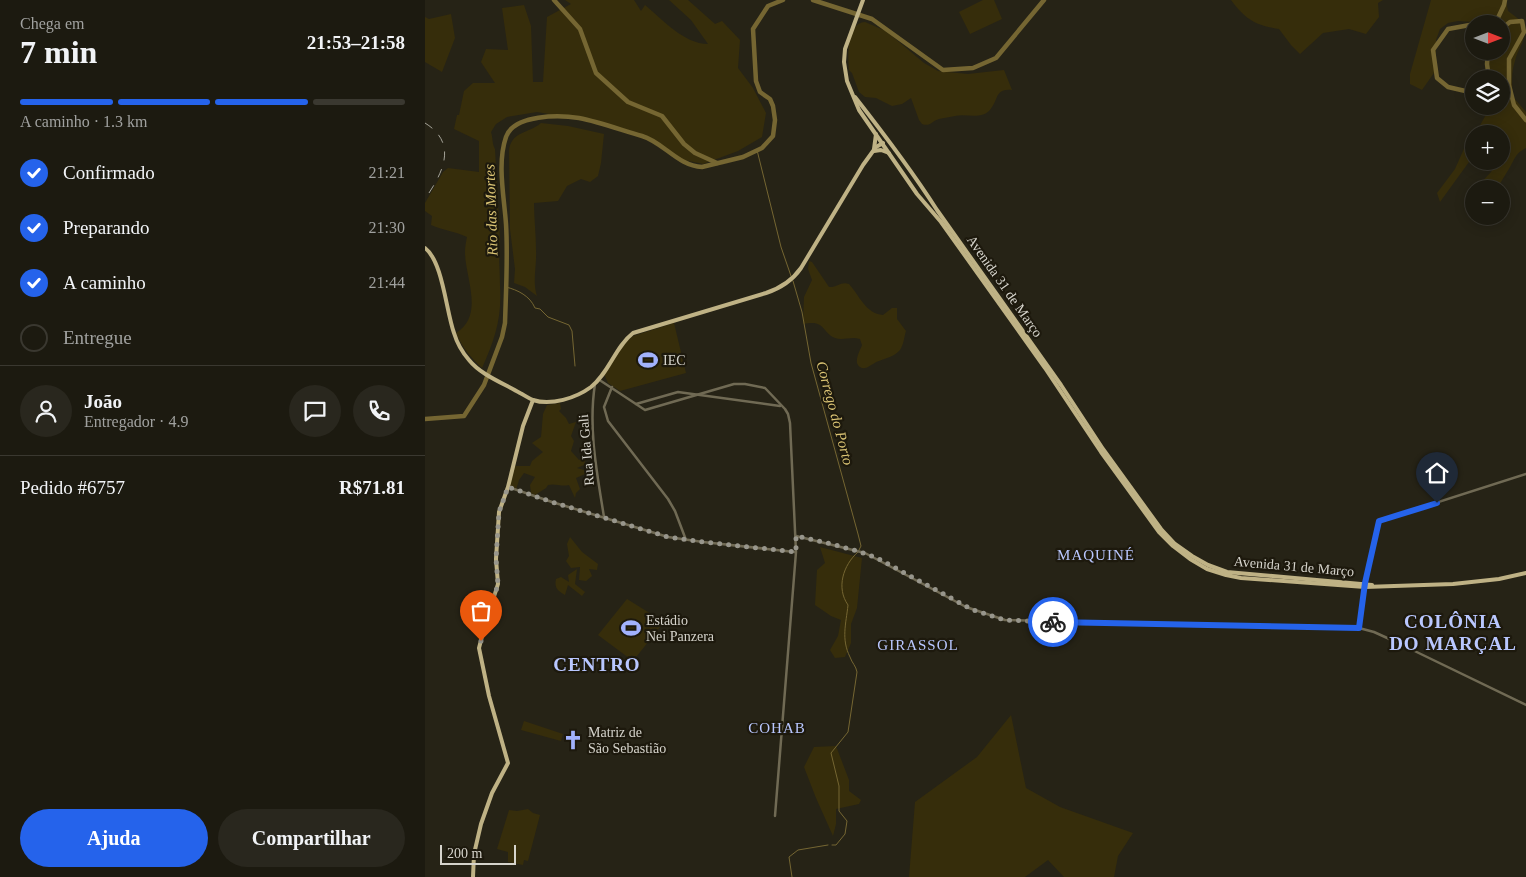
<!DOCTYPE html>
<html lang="pt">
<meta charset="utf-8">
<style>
:root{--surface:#1c1a10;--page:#29271e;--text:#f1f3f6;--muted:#a0a19f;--line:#3a3830;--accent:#2563eb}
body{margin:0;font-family:Georgia,serif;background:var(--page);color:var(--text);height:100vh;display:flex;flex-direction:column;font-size:19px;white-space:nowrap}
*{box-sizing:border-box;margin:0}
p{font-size:16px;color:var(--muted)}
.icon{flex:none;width:28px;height:28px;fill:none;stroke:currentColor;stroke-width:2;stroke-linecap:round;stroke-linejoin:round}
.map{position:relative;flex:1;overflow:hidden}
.panel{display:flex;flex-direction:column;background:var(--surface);width:425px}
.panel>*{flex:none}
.needle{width:32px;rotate:90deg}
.controls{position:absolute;left:1040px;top:15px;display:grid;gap:10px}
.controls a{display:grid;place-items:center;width:45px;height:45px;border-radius:50%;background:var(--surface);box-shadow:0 2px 12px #0003,0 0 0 1px var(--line);font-size:25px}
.scale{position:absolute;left:15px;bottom:12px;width:76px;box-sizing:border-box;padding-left:5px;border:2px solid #d6d4cc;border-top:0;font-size:14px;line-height:18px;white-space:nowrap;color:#d6d4cc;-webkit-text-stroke:4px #1d190d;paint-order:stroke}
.pin{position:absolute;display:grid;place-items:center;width:42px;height:42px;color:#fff;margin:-51px -21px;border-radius:50% 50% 50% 0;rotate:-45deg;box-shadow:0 0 5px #0007}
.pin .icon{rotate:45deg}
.courier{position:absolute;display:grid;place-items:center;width:50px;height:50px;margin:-25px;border:4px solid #2563eb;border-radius:50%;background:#fff;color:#222;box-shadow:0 1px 6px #0007}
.headline em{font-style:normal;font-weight:800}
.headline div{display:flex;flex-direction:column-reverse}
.headline{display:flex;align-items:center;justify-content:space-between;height:85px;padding:0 20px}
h1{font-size:32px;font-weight:800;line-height:38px}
.bar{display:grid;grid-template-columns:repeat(4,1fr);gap:8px 5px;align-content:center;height:60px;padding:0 20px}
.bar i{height:6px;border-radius:4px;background:var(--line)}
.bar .active{background:var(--accent)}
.bar p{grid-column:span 4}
.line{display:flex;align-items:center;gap:12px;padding:0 20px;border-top:1px solid var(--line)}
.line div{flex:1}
.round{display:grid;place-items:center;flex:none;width:52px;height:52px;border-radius:26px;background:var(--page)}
ol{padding:0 20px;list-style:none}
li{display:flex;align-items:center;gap:15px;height:55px}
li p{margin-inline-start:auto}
li .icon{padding:5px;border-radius:50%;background:var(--accent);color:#fff;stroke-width:4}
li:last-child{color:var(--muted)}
li i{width:28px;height:28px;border:2px solid var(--line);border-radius:50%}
.cta{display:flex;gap:10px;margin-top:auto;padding:10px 20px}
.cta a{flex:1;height:58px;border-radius:30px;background:var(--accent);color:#fff;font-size:20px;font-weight:800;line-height:58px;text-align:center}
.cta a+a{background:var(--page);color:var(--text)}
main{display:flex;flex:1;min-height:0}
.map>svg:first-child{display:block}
.green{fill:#362d0b}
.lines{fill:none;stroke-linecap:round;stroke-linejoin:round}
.stream{stroke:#756632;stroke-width:1}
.river{stroke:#756632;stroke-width:4.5}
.minor{stroke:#706a54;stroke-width:2.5}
.major{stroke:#bfb285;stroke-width:4}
.rail{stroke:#a5a399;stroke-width:1;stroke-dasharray:9 9;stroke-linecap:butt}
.done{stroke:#98968c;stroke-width:5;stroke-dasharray:0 9}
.route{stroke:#2563eb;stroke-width:6}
.labels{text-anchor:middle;stroke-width:4.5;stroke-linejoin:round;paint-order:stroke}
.street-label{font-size:14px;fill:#d6d4cc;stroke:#1d190d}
.poi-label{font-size:14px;fill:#d6d4cc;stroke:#1d190d;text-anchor:start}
.water-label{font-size:15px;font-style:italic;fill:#dbc474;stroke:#1d190d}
.neighbourhood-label{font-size:15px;letter-spacing:1px;fill:#b9c7ff;stroke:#1d190d}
.district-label{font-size:19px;font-weight:bold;letter-spacing:1px;fill:#b9c7ff;stroke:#1d190d}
</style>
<main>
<section class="panel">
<div class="headline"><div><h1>7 min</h1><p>Chega em</p></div><em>21:53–21:58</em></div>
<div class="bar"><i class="active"></i><i class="active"></i><i class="active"></i><i></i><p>A caminho · 1.3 km</p></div>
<ol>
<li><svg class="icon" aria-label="check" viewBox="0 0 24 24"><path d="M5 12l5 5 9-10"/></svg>Confirmado<p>21:21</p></li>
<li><svg class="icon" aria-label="check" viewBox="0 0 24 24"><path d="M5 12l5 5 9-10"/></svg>Preparando<p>21:30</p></li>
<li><svg class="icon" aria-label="check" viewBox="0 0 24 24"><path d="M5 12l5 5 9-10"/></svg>A caminho<p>21:44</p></li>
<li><i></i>Entregue</li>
</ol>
<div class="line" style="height:90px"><a class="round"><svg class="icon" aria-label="person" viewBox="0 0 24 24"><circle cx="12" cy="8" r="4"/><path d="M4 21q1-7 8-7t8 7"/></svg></a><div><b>João</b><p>Entregador · 4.9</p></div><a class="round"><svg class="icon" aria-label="chat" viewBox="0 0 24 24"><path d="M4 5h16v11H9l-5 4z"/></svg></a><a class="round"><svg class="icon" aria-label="phone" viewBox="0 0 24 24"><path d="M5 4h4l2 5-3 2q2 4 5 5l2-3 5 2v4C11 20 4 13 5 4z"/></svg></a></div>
<div class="line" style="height:65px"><div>Pedido #6757</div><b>R$71.81</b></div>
<div class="cta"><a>Ajuda</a><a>Compartilhar</a></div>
</section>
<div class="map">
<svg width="1101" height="877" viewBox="0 0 1101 877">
<rect width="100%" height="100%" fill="#262316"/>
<!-- green -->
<g class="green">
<path d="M140,0H209L216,11L220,5C237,19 259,44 283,44L266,20L244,0H263L290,24L297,21L315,40L313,68L328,88L341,113L337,137L313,151L278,164L255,159L222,137L154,119L112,112L82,117L71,124L66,132C68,138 67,144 70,149L75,239C73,255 75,270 75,286C77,318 70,339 57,368C45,357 37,347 31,333C60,315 40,278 40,252C40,247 41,242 42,237C29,231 18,230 6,225L7,216L0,211V203L18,172L23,168L54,172V141L29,129L32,115H34L39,91L48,83H70L56,62L61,49L83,50L77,8L99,5L106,26L108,82H118L122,17L146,4Z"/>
<polygon points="558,0 569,0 577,19 545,34 534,12"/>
<path d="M806,0H958L953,3L954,17L941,34L924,29L898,33L875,54L866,45L854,29C830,25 821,20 806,0Z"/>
<path d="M1006,0H1081L1083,11L1099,23C1101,44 1095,43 1090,61C1086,72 1087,85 1088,97L1101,112V148C1090,154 1091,157 1085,167C1081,174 1076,181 1072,189H1052L1053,186L1066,172L1072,161H1076V134H1050C1056,125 1060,115 1066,106H1076V79H1060L1067,51H1076V24L1033,21L1023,23L1015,29L1011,40V70L997,90L985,84V74Z"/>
<polygon points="26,14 30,38 17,72 0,62 0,17 4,19"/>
<path d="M440,22L461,31L499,63L513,71L543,74L579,70L587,90C569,88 574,101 564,111C554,120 541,113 530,116C525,117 519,118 514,119C507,121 505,127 497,124L494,120L486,98L477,104L467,106L451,98L440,97L434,92L427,73L424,70C423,56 421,23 440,22Z"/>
<path d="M116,123L143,126L179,134L176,163L173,176L165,182L156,179L142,186L133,201L109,203C109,219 111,234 111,250C112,266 107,281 112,296L100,287L89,283L90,269L85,229L84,151C86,131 103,134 116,123Z"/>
<polygon points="1049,135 1049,155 1015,202 1012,193 1030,169 1042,142"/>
<path d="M384,261L387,262L404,287C411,288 416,281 424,284C434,295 441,314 458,315L467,308H472V319L481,331C479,337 479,344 475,350C469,357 461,358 454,361C450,362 447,365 443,367C441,368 438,369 435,367C428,362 435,351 437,345L435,339C426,336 418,341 410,338C396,332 401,319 378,324L379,297L387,280L383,269Z"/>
<polygon points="249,323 261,373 195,391 183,383 179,374 199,343 208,336"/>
<path d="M135,403L136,409L134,411L141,418L144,424L151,422L146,436L149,441L146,451L154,460L162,455L159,465L152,468L162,471L160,474L151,478L155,489L151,493L150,498L144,485C136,487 131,483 123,485L121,488L110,495L106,493L105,485L110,477L99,473L94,480L91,490L85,485L89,466H105L107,461L118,452L107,443L116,437L118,414L122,405Z"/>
<polygon points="145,537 157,552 173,564 172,570 164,569 167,576 161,581 154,580 155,567 146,568 141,561 144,556 142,544"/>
<polygon points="395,547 437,558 432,608 426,624 426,643 420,657 410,658 405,650 413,636 416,620 406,616 390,605 392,570 400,563"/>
<path d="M152,569L150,584L160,592L157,596L143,585L140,595C133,591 129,588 131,579L136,577L144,582L143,575Z"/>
<polygon points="202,599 239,622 208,661 173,635"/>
<polygon points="586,715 601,788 635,807 708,833 693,856 689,877 639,877 623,860 600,877 484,877 490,802 552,757"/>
<polygon points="99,721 138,734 136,741 96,730"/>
<polygon points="411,746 424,780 424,791 436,800 434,804 411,809 411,824 408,836 391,798 379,767 389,747"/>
<polygon points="103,809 108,813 115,815 103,861 99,860 98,865 83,862 83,852 72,849 84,810 92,811"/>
</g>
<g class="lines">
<!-- stream -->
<g class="stream">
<polyline points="332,150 356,247 366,276"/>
<polyline points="368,281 377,312 386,363 433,534 436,546 434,550"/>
<path d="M81,287C93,290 105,296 110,308L115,309L123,317L144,325L147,331L150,366"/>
<path d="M407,845H411L420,834L422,821L414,811V786L406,753L423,732L432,672C431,666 427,663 425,657C416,639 421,624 423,605C411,588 418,565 433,552"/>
<polyline points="367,877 364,857 373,850 403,845"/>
</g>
<!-- river -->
<g class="river">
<polyline points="129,0 155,29 171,73 203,102 237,116 259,144 270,153 292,163"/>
<polyline points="388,0 447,19 518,70 548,68 571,58 619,0"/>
<polyline points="1076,29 1085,22 1097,21 1099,32 1084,59 1084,85 1089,105 1101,120"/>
<polyline points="1063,51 1062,64 1064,79"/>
<polyline points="1049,93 1023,87 1012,78 1008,50 1023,29 1072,20 1079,5 1080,0"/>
<path d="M0,419L39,416L59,385L77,337L80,323C81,290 83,256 81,224C79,196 72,163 81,137C89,114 135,115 154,118C175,122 196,130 217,136C238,142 253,166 277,167L318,157L337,148L348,136L350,120L348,106L345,99L335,92L331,81L328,29L343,6L358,0"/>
</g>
<!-- minor -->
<g class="minor">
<polyline points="173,379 220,410 309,384 320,384 340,388 360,409 363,414 365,423 371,552 350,816"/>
<path d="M170,384C163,428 172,473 179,517"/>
<polyline points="187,387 179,407 183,421 243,499 250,511 261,540"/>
<polyline points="211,404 253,392 355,406"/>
<polyline points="83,487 127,502 243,537 278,542 370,552"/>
<polyline points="371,536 440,553 541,607 580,620 934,628 949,632 971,642 1101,705"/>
<polyline points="934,628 940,583 954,521 1101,474"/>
</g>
<!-- major -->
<g class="major">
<polyline points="438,0 420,49 419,62 422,81 434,110 492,194 516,222 620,368 676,452 734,532 748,546 765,559 782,569 801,575 816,578 940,587 1028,584 1074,579 1101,573"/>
<path d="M430,97C459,134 487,171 512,210L636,385L678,449L736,529L750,544L767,556L783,565L802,572L947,585"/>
<polyline points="449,149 451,134"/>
<polyline points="449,151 456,150 464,153"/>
<path d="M0,248C18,262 21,311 29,333C32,343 37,352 44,360C56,375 78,383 95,393C99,395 103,398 108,400C126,406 151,398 166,387C184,373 190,347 208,333L341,293C356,288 367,281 376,268L438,165L451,147L458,143"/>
<polyline points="48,877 49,854 56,824 67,793 83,763 64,696 54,648 60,625 73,584 71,559 74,512 83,487 98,426 108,400"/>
</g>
<!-- rail -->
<path class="rail" d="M0,123C34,144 17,174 0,199"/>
</g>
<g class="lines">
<!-- done -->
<path class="done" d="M56,641L73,584L71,559L74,512L83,487L127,502L243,537L278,542L371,552V536C398,542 426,548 452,558L548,610L580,620L628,622"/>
<!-- route -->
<polyline class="route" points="628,622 934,628 940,583 954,521 1012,503"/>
</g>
<!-- icons -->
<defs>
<symbol id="stadium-bare" viewBox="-9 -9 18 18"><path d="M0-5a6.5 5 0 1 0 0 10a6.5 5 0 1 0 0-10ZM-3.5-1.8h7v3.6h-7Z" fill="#a2b2fd" stroke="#1d190d" stroke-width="2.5" paint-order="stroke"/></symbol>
<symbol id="church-bare" viewBox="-9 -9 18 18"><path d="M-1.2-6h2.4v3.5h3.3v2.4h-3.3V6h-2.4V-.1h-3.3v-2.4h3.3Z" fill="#a2b2fd" stroke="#1d190d" stroke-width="2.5" paint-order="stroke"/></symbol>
</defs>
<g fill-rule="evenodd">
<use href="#stadium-bare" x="209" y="346" width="28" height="28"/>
<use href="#stadium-bare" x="192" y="614" width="28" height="28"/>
<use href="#church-bare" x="134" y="726" width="28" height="28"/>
</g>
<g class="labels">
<!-- street labels -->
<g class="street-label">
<text transform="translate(580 286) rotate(55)" y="5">Avenida 31 de Março</text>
<text transform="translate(161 450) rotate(-95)" y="5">Rua Ida Gali</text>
<text transform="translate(869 566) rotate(5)" y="5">Avenida 31 de Março</text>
</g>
<!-- poi labels -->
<g class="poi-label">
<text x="238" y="365">IEC</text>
<text x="221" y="625">Estádio<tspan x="221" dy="16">Nei Panzera</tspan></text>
<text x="163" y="737">Matriz de<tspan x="163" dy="16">São Sebastião</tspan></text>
</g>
<!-- water labels -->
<g class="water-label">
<text transform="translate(66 210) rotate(-92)" y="5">Rio das Mortes</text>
<text transform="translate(410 413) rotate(75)" y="5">Corrego do Porto</text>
</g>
<!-- neighbourhood labels -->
<g class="neighbourhood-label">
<text x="671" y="560">MAQUINÉ</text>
<text x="493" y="650">GIRASSOL</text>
<text x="352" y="733">COHAB</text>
</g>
<!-- district labels -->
<g class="district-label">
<text x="1028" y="628">COLÔNIA<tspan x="1028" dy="22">DO MARÇAL</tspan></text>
<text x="172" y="671">CENTRO</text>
</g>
</g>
</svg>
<div class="controls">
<a><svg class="needle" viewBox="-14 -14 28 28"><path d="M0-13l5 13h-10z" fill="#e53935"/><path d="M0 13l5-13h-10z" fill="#a0a19f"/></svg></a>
<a><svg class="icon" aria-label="layers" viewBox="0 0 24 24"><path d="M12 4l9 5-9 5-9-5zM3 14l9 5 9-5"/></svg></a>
<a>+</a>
<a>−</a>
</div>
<div class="scale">200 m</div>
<div class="pin" style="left:56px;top:641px;background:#ea580c"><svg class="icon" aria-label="bag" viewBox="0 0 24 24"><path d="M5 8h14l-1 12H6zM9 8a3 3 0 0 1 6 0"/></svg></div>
<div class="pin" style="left:1012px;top:503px;background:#1f2937"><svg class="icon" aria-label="home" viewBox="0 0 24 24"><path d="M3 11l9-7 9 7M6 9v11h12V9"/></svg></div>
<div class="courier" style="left:628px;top:622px"><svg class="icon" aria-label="bike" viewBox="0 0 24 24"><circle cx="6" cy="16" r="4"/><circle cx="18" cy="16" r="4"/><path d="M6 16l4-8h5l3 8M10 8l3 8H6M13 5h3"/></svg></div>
</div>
</main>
